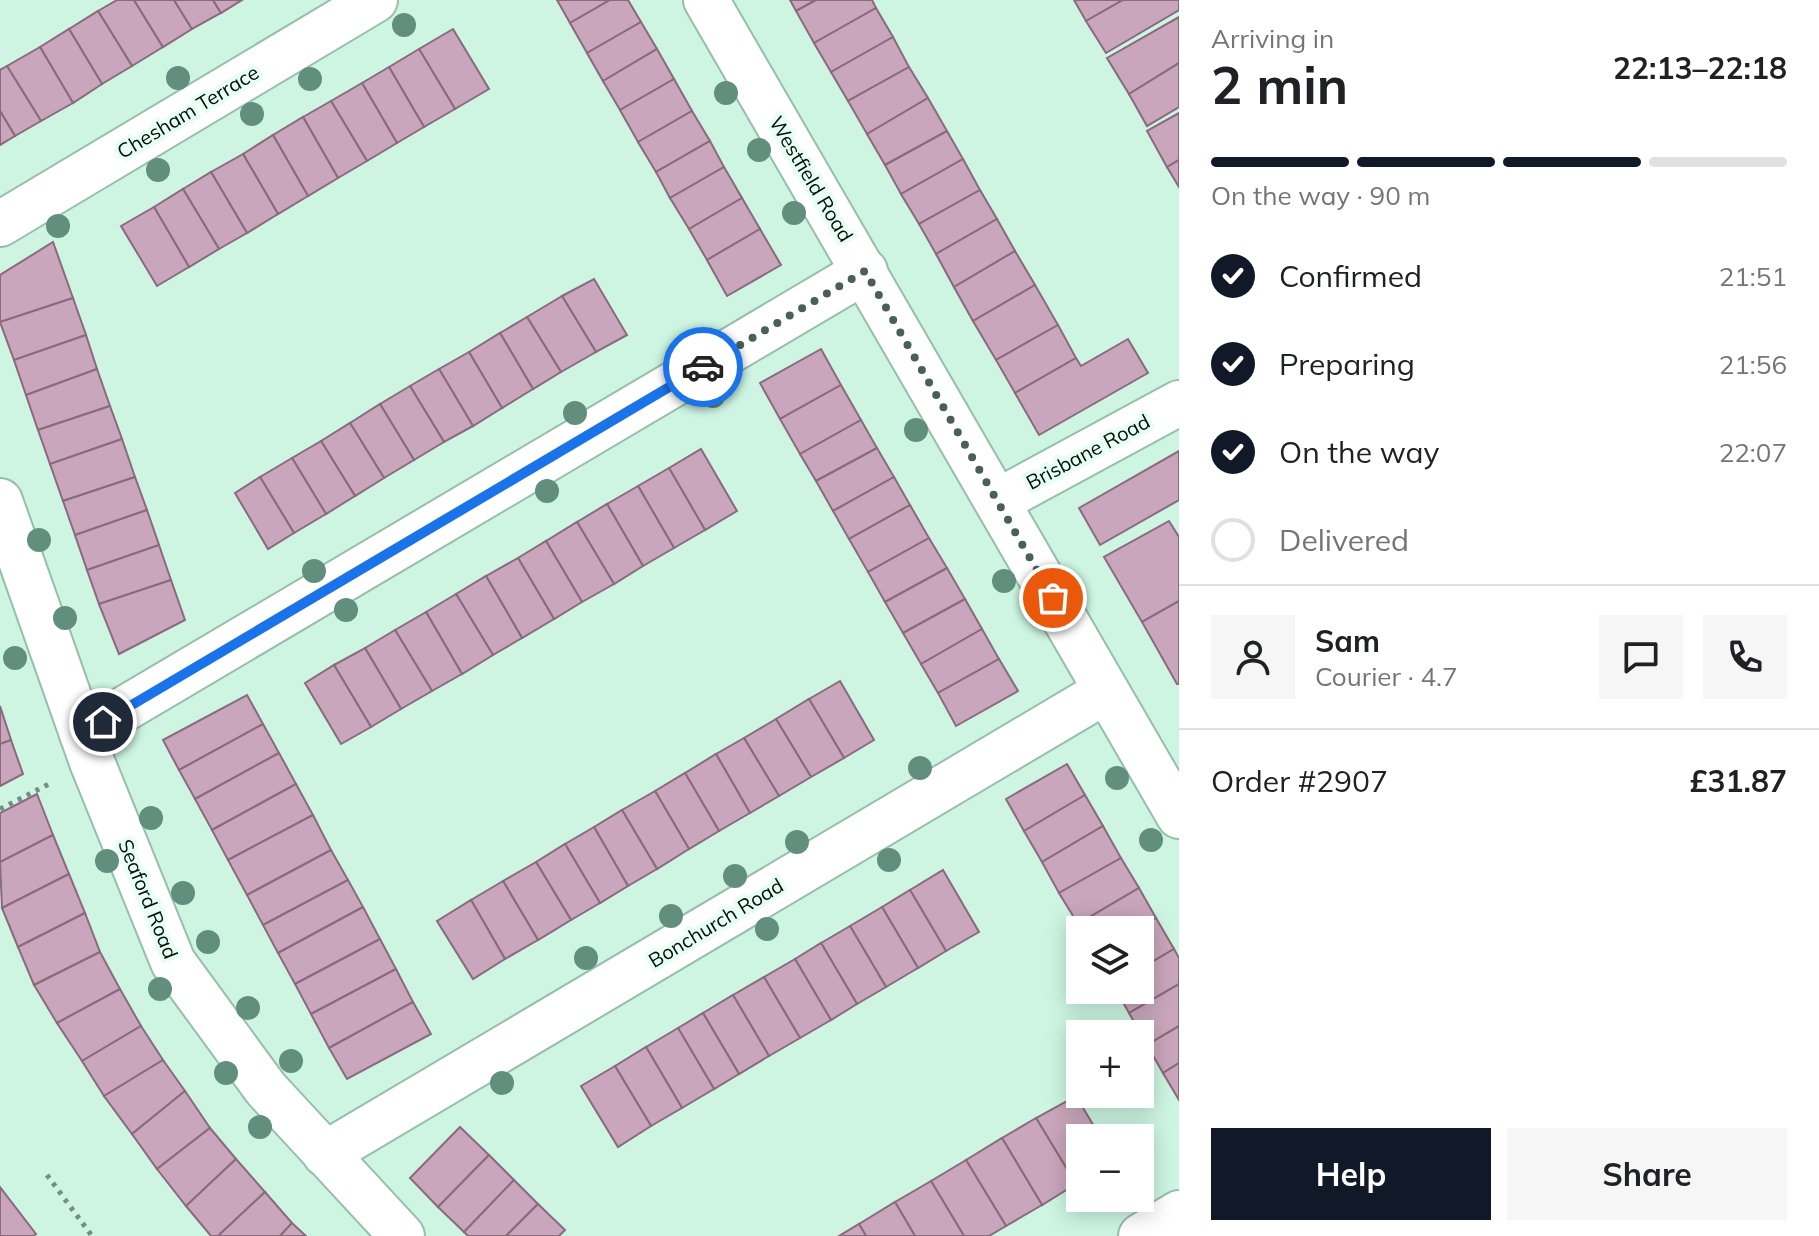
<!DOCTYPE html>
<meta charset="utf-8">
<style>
:root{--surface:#fff;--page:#f6f6f6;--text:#202124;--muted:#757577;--line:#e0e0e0;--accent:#111827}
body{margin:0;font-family:Mulish,sans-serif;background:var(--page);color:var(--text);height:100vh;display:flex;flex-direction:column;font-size:30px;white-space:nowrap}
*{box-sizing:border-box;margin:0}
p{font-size:26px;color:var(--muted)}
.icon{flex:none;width:44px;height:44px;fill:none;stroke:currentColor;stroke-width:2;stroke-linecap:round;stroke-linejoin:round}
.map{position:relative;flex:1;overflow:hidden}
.panel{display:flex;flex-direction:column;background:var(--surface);width:640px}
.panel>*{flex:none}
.controls{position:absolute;left:1066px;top:916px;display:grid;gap:16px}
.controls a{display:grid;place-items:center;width:88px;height:88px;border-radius:0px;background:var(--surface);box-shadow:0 4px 20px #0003;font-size:40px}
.pin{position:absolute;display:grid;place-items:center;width:68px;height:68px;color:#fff;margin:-34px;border:4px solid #fff;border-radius:50%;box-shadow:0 2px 8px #0007}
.courier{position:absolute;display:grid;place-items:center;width:80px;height:80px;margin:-40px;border:6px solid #1a73e8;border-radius:50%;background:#fff;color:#222;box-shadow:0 2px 10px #0007}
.headline em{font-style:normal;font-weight:700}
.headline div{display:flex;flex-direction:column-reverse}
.headline{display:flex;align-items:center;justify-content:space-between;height:136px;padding:0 32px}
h1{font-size:52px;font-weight:700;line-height:60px}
.bar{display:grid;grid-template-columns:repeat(4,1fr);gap:12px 8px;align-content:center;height:96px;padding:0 32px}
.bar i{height:10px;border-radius:6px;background:var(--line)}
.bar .active{background:var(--accent)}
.bar p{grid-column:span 4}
.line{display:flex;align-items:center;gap:20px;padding:0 32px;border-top:2px solid var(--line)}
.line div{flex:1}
.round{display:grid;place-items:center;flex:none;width:84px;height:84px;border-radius:0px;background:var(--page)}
ol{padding:0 32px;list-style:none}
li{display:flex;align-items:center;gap:24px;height:88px}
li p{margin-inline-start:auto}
li .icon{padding:8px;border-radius:50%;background:var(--accent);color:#fff;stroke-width:4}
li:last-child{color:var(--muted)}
li i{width:44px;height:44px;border:4px solid var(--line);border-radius:50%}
.cta{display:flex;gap:16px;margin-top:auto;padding:16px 32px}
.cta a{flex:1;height:92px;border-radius:0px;background:var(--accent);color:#fff;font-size:32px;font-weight:700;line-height:92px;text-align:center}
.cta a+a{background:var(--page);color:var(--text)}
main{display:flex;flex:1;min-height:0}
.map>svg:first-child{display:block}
.building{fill:#c9a6bb;stroke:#8a6a7d;stroke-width:2}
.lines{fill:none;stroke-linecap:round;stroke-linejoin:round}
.street-casing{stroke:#97beac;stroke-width:48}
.path{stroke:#738f81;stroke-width:5;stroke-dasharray:4 6;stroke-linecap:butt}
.street{stroke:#fff;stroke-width:44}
.tree{fill:#628f7d}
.done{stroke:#4a6055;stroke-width:8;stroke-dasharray:0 14.4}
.route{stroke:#1a73e8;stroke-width:10}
.labels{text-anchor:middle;stroke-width:8;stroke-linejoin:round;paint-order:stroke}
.street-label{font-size:20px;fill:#030f09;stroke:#e6fef3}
</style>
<main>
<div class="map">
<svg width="1179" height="1236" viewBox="0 0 1179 1236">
<rect width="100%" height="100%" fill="#cdf5e2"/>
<!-- building -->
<g class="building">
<polygon points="117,0 134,0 163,47 132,66 98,11"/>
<polygon points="134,0 174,0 192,29 163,47"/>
<polygon points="174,0 213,0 221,13 192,29"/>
<polygon points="213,0 242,0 221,13"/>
<polygon points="557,0 610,0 570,23"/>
<polygon points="610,0 628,0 641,22 587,53 570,23"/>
<polygon points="790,0 816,0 796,11"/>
<polygon points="816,0 872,0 876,8 814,43 796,11"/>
<polygon points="1074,0 1123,0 1086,21"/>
<polygon points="1123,0 1179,0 1179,10 1106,53 1086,21"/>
<polygon points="876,8 893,37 831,72 814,43"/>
<polygon points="98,11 132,66 102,84 69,29"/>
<polygon points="1179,17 1179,63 1129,94 1107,58"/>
<polygon points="641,22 657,49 603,81 587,53"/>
<polygon points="69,29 102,84 73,103 40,47"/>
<polygon points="453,29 489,89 455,109 419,49"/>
<polygon points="893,37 909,67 848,101 831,72"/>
<polygon points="40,47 73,103 41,121 7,66"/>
<polygon points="419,49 455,109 424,127 389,67"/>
<polygon points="657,49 674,79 620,110 603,81"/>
<polygon points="1179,63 1179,107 1147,126 1129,94"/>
<polygon points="7,66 41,121 15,136 0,111 0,70"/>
<polygon points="389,67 424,127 397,143 362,83"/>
<polygon points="909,67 928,98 867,134 848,101"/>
<polygon points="674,79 692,111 638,142 620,110"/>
<polygon points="362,83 397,143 367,161 331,101"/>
<polygon points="928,98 947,131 885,165 867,134"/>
<polygon points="331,101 367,161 338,178 303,117"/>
<polygon points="0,111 15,136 0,145"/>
<polygon points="692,111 710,141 656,172 638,142"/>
<polygon points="1179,113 1179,160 1167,167 1147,131"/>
<polygon points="303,117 338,178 308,196 273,135"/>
<polygon points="947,131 963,159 901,194 885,165"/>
<polygon points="273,135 308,196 278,214 243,154"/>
<polygon points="710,141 724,167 670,198 656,172"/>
<polygon points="243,154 278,214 247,233 211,172"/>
<polygon points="963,159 980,190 919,224 901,194"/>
<polygon points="1179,160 1179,187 1167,167"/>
<polygon points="724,167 742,198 689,229 670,198"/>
<polygon points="211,172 247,233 219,249 183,189"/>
<polygon points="183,189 219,249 189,267 154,207"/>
<polygon points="980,190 997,219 936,254 919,224"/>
<polygon points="742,198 760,229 707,260 689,229"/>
<polygon points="154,207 189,267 157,286 121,226"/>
<polygon points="997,219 1015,251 954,287 936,254"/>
<polygon points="760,229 781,265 727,296 707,260"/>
<polygon points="53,242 73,298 0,322 0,275"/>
<polygon points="1015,251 1035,285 973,321 954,287"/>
<polygon points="594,279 627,335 596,352 562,296"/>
<polygon points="1035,285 1058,325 996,360 973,321"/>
<polygon points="562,296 596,352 561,372 527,317"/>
<polygon points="73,298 86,335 14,360 0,322"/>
<polygon points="527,317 561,372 533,389 500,333"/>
<polygon points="1058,325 1076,358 1015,393 996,360"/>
<polygon points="500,333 533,389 502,408 469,352"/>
<polygon points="86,335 97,369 26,395 14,360"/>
<polygon points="1128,339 1148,373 1039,435 1015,393 1076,358 1081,366"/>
<polygon points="821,349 841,385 780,419 760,383"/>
<polygon points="469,352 502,408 473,426 439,369"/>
<polygon points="97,369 110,406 38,430 26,395"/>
<polygon points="439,369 473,426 444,442 410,386"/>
<polygon points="841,385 861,420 800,454 780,419"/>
<polygon points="410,386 444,442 414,460 380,404"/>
<polygon points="380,404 414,460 384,478 350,423"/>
<polygon points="110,406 122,439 50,464 38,430"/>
<polygon points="861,420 877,448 816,481 800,454"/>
<polygon points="350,423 384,478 355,496 321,441"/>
<polygon points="122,439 135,477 63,501 50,464"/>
<polygon points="321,441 355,496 326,514 292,458"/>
<polygon points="877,448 894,477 833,511 816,481"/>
<polygon points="701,449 737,511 705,530 669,468"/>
<polygon points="1179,451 1179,500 1100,545 1079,508"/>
<polygon points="292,458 326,514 294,533 260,477"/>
<polygon points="669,468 705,530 674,548 638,486"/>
<polygon points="135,477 147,510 75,535 63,501"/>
<polygon points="260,477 294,533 268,549 235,493"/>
<polygon points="894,477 910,505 849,539 833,511"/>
<polygon points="638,486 674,548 643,566 607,504"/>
<polygon points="607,504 643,566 614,584 577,522"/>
<polygon points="910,505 929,538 868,572 849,539"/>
<polygon points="147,510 159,545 87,570 75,535"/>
<polygon points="1169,521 1179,537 1179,601 1142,622 1104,557"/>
<polygon points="577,522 614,584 582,602 546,541"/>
<polygon points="929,538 947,568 885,602 868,572"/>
<polygon points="546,541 582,602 554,619 518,558"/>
<polygon points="159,545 171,580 99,604 87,570"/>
<polygon points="518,558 554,619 522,638 486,576"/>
<polygon points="947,568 965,599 903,633 885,602"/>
<polygon points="486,576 522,638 493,655 456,594"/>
<polygon points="171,580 185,620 119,654 99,604"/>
<polygon points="456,594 493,655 462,674 426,612"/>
<polygon points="965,599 982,629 921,664 903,633"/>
<polygon points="1179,601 1179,684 1177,684 1142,622"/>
<polygon points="426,612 462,674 432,691 395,630"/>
<polygon points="982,629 999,659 938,693 921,664"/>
<polygon points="395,630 432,691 401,709 365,648"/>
<polygon points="365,648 401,709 371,727 334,665"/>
<polygon points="999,659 1018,691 956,726 938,693"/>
<polygon points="334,665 371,727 341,744 305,683"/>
<polygon points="840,681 874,740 844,758 809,699"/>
<polygon points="247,695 263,724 179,770 163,740"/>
<polygon points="809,699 844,758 811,777 776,719"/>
<polygon points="0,706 11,740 0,744"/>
<polygon points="776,719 811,777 779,796 744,738"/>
<polygon points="263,724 279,753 195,799 179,770"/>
<polygon points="744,738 779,796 750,813 716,754"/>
<polygon points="11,740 23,774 0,786 0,744"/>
<polygon points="279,753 296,784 212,830 195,799"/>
<polygon points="716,754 750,813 719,831 685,773"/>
<polygon points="1067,764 1085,795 1024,831 1006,799"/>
<polygon points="685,773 719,831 689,849 655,791"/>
<polygon points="296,784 313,815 228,860 212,830"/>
<polygon points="655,791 689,849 657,869 622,810"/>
<polygon points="37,794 53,835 0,862 0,813"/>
<polygon points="1085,795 1103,826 1042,862 1024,831"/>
<polygon points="622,810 657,869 628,886 594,827"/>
<polygon points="313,815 331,850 247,895 228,860"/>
<polygon points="1103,826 1121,858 1059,893 1042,862"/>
<polygon points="594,827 628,886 600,903 565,844"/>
<polygon points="53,835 69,874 2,908 0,862"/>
<polygon points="565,844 600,903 571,920 536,862"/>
<polygon points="331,850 348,880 263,925 247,895"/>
<polygon points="1121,858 1139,888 1078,924 1059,893"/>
<polygon points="536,862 571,920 538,940 503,881"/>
<polygon points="943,870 979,932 946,951 910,890"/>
<polygon points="69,874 85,913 18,947 2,908"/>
<polygon points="348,880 363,907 278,953 263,925"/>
<polygon points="503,881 538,940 505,959 471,900"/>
<polygon points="1139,888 1156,918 1135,930 1081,930 1078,924"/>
<polygon points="910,890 946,951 918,968 882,907"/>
<polygon points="471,900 505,959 473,979 437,921"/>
<polygon points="363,907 380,939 295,984 278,953"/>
<polygon points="882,907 918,968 886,987 850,926"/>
<polygon points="85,913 100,952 34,985 18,947"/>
<polygon points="1156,918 1174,949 1140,969 1140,930 1135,930"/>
<polygon points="850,926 886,987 857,1004 821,943"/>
<polygon points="380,939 396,969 311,1014 295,984"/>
<polygon points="821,943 857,1004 831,1020 795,959"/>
<polygon points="1174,949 1179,958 1179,984 1129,1013 1116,990 1140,990 1140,969"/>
<polygon points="100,952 120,989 57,1023 34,985"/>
<polygon points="795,959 831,1020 800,1038 764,977"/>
<polygon points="396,969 413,1002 329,1048 311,1014"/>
<polygon points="764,977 800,1038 769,1056 733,995"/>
<polygon points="1179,984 1179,1026 1147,1045 1129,1013"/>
<polygon points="120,989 141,1026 82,1061 57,1023"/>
<polygon points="733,995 769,1056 739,1074 703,1013"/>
<polygon points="413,1002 431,1034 347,1079 329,1048"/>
<polygon points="703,1013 739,1074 714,1089 678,1028"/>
<polygon points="141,1026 163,1060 104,1096 82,1061"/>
<polygon points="1179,1026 1179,1063 1163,1073 1147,1045"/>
<polygon points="678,1028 714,1089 682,1108 646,1047"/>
<polygon points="646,1047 682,1108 651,1126 615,1066"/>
<polygon points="163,1060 185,1091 132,1134 104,1096"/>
<polygon points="1179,1063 1179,1100 1163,1073"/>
<polygon points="615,1066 651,1126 618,1147 581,1086"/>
<polygon points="185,1091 210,1128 157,1169 132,1134"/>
<polygon points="1076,1096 1101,1138 1080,1138 1080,1182 1076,1184 1036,1118"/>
<polygon points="1036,1118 1076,1184 1042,1205 1002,1138"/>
<polygon points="460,1127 489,1155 438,1207 410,1178"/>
<polygon points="210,1128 236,1159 186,1206 157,1169"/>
<polygon points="1002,1138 1042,1205 1006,1226 966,1160"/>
<polygon points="489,1155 514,1180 464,1232 438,1207"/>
<polygon points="236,1159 265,1192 218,1236 211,1236 186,1206"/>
<polygon points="966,1160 1006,1226 989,1236 964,1236 931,1181"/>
<polygon points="514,1180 538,1204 506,1236 468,1236 464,1232"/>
<polygon points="931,1181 964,1236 915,1236 895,1202"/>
<polygon points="0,1187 36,1234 33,1236 0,1236"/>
<polygon points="265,1192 292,1223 280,1236 218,1236"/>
<polygon points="895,1202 915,1236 866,1236 859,1224"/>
<polygon points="538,1204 565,1230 559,1236 506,1236"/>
<polygon points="292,1223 306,1236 280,1236"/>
<polygon points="859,1224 866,1236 839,1236"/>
</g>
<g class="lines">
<defs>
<g id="street">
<polyline points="706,0 1179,816"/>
<polyline points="0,224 375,0"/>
<polyline points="0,501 92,762 173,962 266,1089 402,1236"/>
<polyline points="998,501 1179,403"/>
<polyline points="82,734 865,271"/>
<polyline points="325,1154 1106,691"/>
<polyline points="1141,1236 1179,1213"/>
</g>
</defs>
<!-- street casing -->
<use href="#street" class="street-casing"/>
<!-- path -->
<g class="path">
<polyline points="0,809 49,784"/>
<polyline points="47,1175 92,1236"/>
</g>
<!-- street -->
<use href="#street" class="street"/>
</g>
<!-- trees -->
<g class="tree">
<circle cx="404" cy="25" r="12"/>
<circle cx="178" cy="78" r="12"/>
<circle cx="310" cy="79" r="12"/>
<circle cx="726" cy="93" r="12"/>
<circle cx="252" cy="114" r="12"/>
<circle cx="759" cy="150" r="12"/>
<circle cx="158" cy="170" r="12"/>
<circle cx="794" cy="213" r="12"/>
<circle cx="58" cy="226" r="12"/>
<circle cx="713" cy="396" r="12"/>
<circle cx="575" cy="413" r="12"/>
<circle cx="916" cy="430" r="12"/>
<circle cx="547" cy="491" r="12"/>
<circle cx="39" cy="540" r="12"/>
<circle cx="314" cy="571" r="12"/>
<circle cx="1004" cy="581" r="12"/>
<circle cx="346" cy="610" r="12"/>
<circle cx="65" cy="618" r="12"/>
<circle cx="15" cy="658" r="12"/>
<circle cx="920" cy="768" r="12"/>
<circle cx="1117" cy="778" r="12"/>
<circle cx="151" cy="818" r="12"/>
<circle cx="1151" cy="840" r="12"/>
<circle cx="797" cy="842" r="12"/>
<circle cx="889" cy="860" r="12"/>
<circle cx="107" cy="861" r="12"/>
<circle cx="735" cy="876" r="12"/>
<circle cx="183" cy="893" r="12"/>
<circle cx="671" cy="916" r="12"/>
<circle cx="767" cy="929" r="12"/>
<circle cx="208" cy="942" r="12"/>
<circle cx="586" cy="958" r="12"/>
<circle cx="160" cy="989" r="12"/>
<circle cx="248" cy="1008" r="12"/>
<circle cx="291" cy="1061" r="12"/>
<circle cx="226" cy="1073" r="12"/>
<circle cx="502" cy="1083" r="12"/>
<circle cx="260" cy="1127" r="12"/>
</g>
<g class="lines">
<!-- done -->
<polyline class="done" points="703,367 865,271 1053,598"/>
<!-- route -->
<polyline class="route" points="103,722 703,367"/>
</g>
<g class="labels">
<!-- street labels -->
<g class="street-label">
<text transform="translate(188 112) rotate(-31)" y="7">Chesham Terrace</text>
<text transform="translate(811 179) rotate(59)" y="7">Westfield Road</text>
<text transform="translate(1088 452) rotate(-28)" y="7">Brisbane Road</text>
<text transform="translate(148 899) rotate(68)" y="7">Seaford Road</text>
<text transform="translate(716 923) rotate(-31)" y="7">Bonchurch Road</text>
</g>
</g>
</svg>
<div class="controls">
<a><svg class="icon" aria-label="layers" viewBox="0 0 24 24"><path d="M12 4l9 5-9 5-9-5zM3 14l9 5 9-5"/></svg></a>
<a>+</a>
<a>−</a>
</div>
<div class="pin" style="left:1053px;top:598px;background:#ea580c"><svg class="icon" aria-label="bag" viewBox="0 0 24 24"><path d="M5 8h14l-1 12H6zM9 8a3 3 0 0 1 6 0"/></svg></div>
<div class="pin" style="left:103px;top:722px;background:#1f2937"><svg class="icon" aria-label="home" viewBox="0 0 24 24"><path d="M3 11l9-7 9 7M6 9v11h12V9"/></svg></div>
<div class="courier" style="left:703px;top:367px"><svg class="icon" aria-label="car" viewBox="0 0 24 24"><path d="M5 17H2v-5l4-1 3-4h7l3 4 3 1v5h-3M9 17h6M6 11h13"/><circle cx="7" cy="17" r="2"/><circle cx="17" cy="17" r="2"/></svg></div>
</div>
<section class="panel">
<div class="headline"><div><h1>2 min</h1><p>Arriving in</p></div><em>22:13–22:18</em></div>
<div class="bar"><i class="active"></i><i class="active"></i><i class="active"></i><i></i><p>On the way · 90 m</p></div>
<ol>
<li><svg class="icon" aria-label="check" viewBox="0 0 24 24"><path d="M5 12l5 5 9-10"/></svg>Confirmed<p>21:51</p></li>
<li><svg class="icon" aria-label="check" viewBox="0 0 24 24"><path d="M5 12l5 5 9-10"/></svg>Preparing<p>21:56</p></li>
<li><svg class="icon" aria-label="check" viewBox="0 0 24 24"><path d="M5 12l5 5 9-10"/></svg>On the way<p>22:07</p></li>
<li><i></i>Delivered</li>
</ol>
<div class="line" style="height:144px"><a class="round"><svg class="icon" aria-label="person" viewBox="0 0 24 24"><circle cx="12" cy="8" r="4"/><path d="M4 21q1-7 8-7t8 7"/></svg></a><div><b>Sam</b><p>Courier · 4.7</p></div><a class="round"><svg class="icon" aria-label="chat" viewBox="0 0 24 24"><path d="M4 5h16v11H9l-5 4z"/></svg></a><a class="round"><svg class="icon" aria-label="phone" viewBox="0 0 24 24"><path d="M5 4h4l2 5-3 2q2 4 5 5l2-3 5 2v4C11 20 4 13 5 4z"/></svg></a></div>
<div class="line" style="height:104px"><div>Order #2907</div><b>£31.87</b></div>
<div class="cta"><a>Help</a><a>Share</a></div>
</section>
</main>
